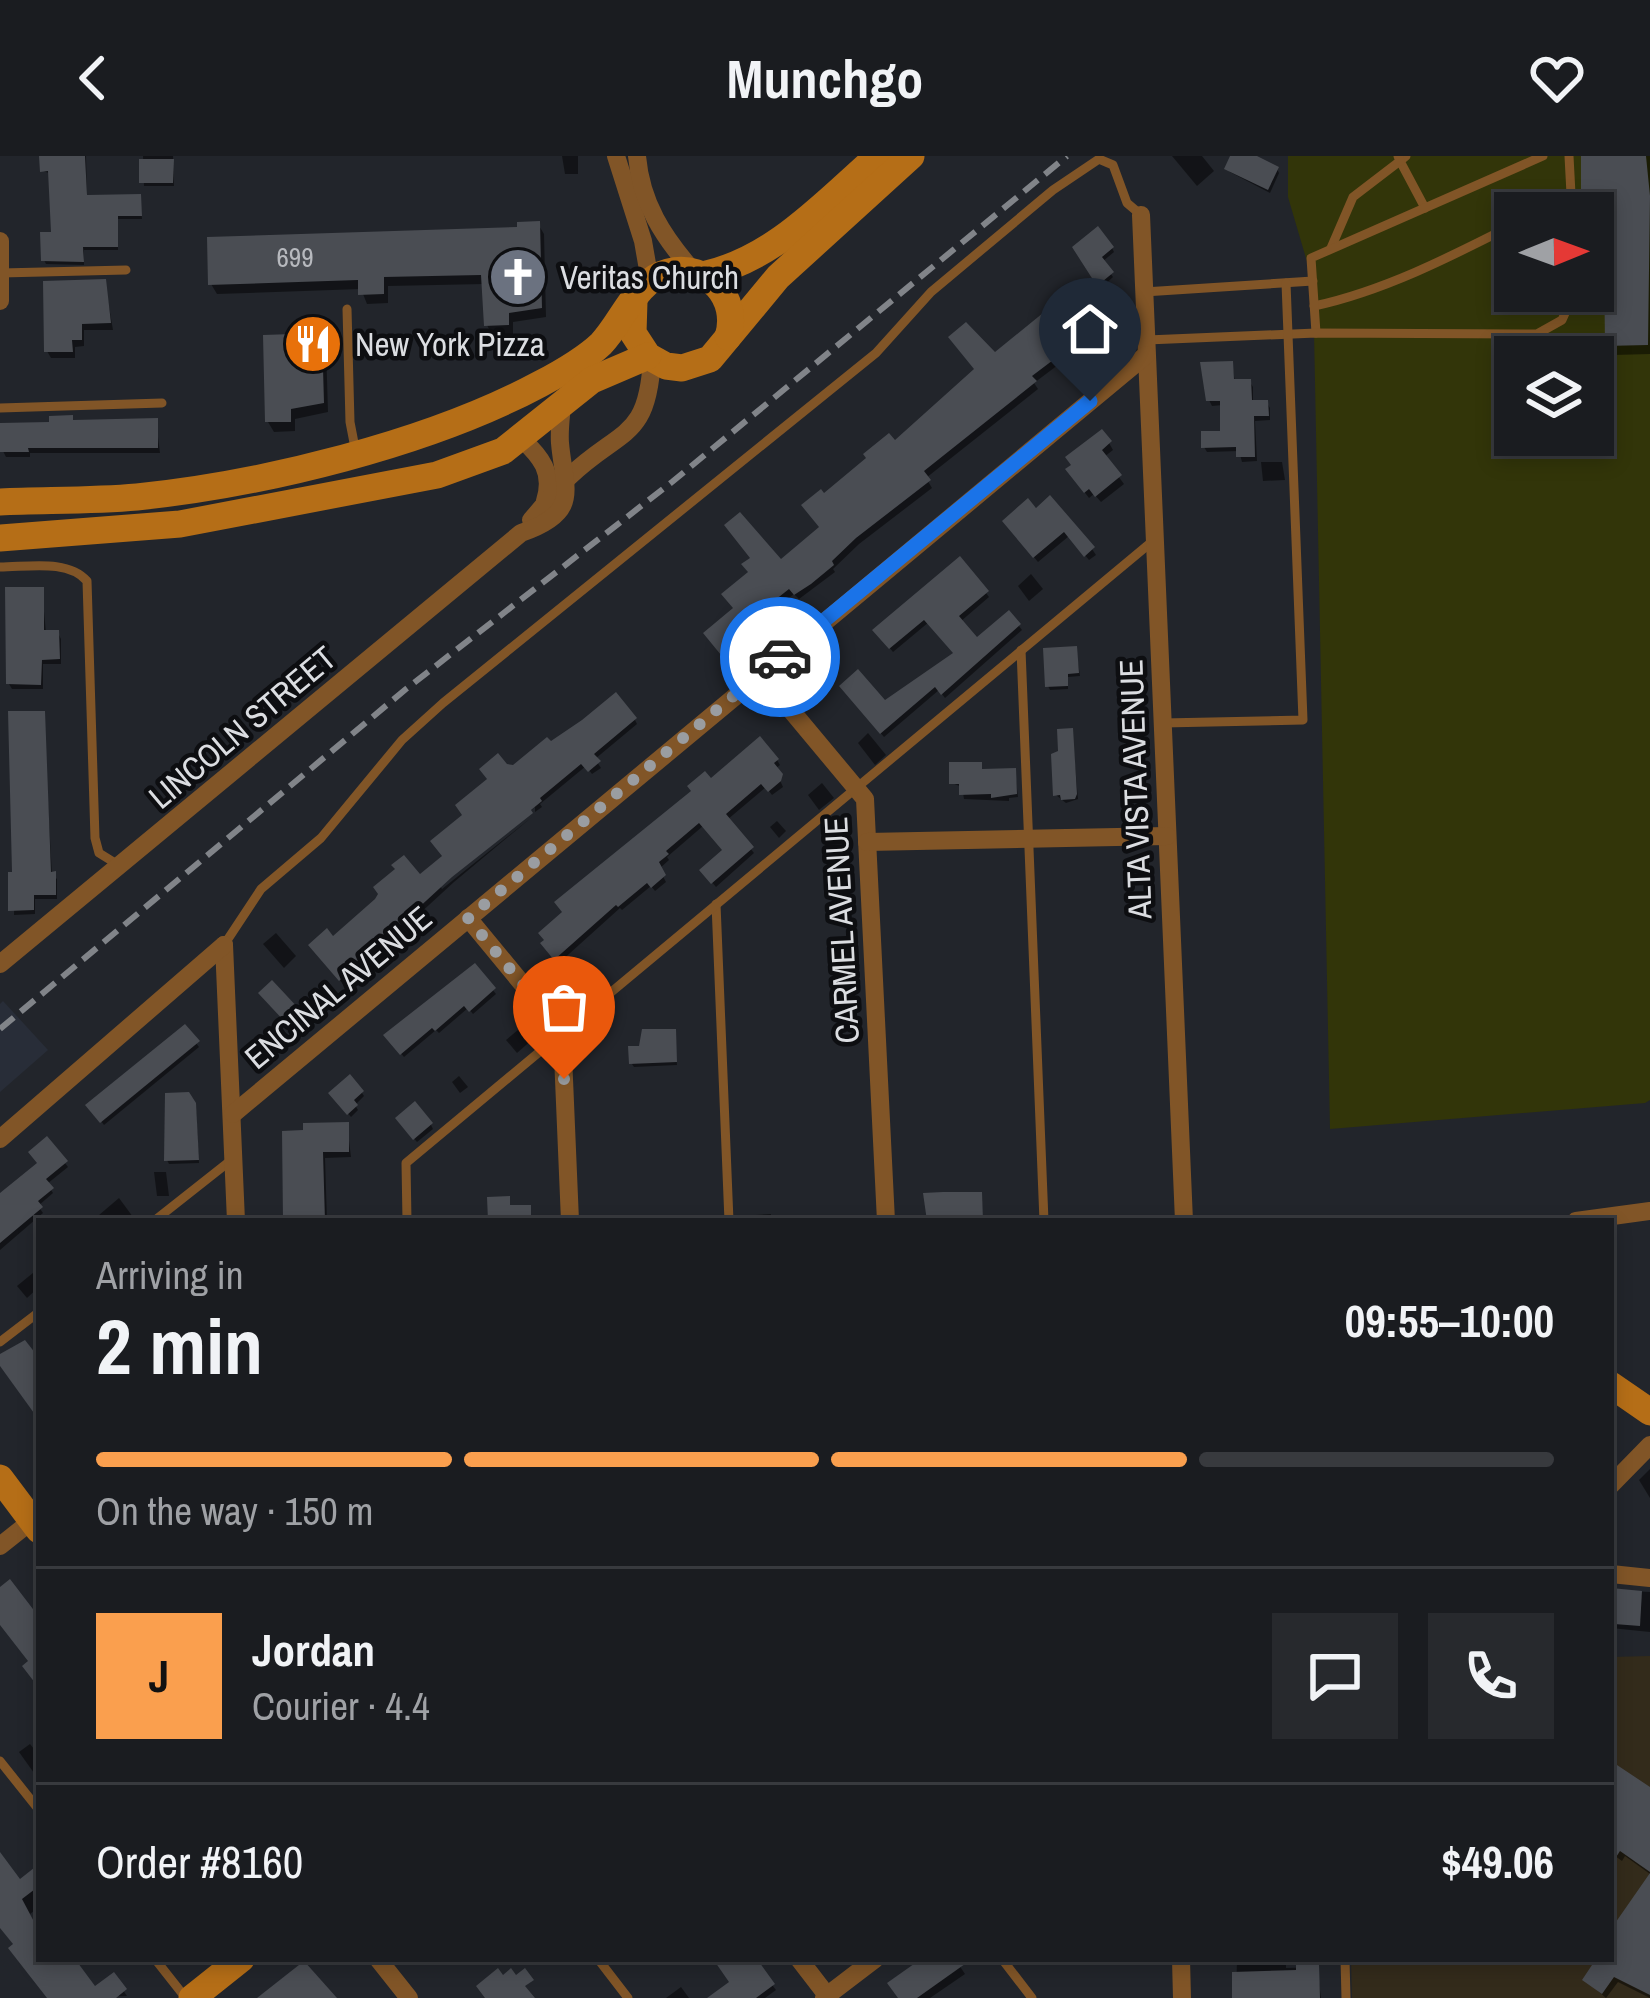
<!DOCTYPE html>
<meta charset="utf-8">
<style>
:root{--surface:#1a1c20;--page:#27292d;--text:#f1f3f6;--muted:#9fa1a5;--line:#383a3e;--accent:#fa9f4e}
body{margin:0;font-family:"Archivo Narrow",sans-serif;background:var(--page);color:var(--text);height:100vh;display:flex;flex-direction:column;font-size:45px;white-space:nowrap}
*{box-sizing:border-box;margin:0}
p{font-size:39px;color:var(--muted)}
.icon{flex:none;width:66px;height:66px;fill:none;stroke:currentColor;stroke-width:2;stroke-linecap:round;stroke-linejoin:round}
.map{position:relative;flex:1;overflow:hidden}
.drawer{position:absolute;left:36px;top:1062px;width:1578px;height:744px;display:flex;flex-direction:column;background:var(--surface);border-radius:0px;box-shadow:0 6px 18px #0003,0 0 0 3px var(--line)}
.drawer>*{flex:none}
.needle{width:78px;rotate:89deg}
.fabs{position:absolute;left:1494px;top:36px;display:grid;gap:24px}
.fabs a{display:grid;place-items:center;width:120px;height:120px;border-radius:0px;background:var(--surface);box-shadow:0 6px 18px #0003,0 0 0 3px var(--line);font-size:60px}
.pin{position:absolute;display:grid;place-items:center;width:102px;height:102px;color:#fff;margin:-123px -51px;border-radius:50% 50% 50% 0;rotate:-45deg;box-shadow:0 0 12px #0007}
.pin .icon{rotate:45deg}
.courier{position:absolute;display:grid;place-items:center;width:120px;height:120px;margin:-60px;border:9px solid #1a73e8;border-radius:50%;background:#fff;color:#222;box-shadow:0 3px 15px #0007}
.headline em{font-style:normal;font-weight:800}
.headline div{display:flex;flex-direction:column-reverse}
.headline{display:flex;align-items:center;justify-content:space-between;height:204px;padding:0 60px}
h1{font-size:78px;font-weight:800;line-height:90px}
.bar{display:grid;grid-template-columns:repeat(4,1fr);gap:18px 12px;align-content:center;height:144px;padding:0 60px}
.bar i{height:15px;border-radius:9px;background:var(--line)}
.bar .on{background:var(--accent)}
.bar p{grid-column:span 4}
.line{display:flex;align-items:center;gap:30px;padding:0 60px;border-top:3px solid var(--line)}
.line div{flex:1}
.round{display:grid;place-items:center;flex:none;width:126px;height:126px;border-radius:0px;background:var(--page)}
header{display:flex;justify-content:space-between;align-items:center;height:156px;padding:0 60px;background:var(--surface);font-size:54px;font-weight:800}
.map>svg:first-child{display:block}
.built{fill:#282d38}
.education{fill:#332b1b}
.green{fill:#323509;fill-rule:evenodd}
.shadow{fill:#0007}
.building{fill:#4a4d53}
.lines{fill:none;stroke-linecap:round;stroke-linejoin:round}
.lane{stroke:#815527;stroke-width:9}
.street{stroke:#815527;stroke-width:18}
.secondary{stroke:#b56e17;stroke-width:27}
.rail{stroke:#818489;stroke-width:6;stroke-dasharray:18 9;stroke-linecap:butt}
.done{stroke:#9a9da1;stroke-width:12;stroke-dasharray:0 21.6}
.route{stroke:#1a73e8;stroke-width:15}
.labels{text-anchor:middle;stroke-width:9;stroke-linejoin:round;paint-order:stroke}
.number-label{font-size:27px;fill:#b7b9be}
.poi-label{font-size:33px;fill:#dbdde1;stroke:#0d0e11;text-anchor:start}
.street-label{font-size:33px;fill:#dbdde1;stroke:#0d0e11}
</style>
<header><svg class="icon" aria-label="back" viewBox="0 0 24 24"><path d="M15 5l-7 7 7 7"/></svg>Munchgo<svg class="icon" aria-label="heart" viewBox="0 0 24 24"><path d="M12 20l-8-8c-3-5 5-10 8-4 3-6 11-1 8 4z"/></svg></header>
<div class="map">
<svg width="1650" height="1842" viewBox="0 0 1650 1842">
<rect width="100%" height="100%" fill="#22252b"/>
<!-- built -->
<polygon class="built" points="3,845 48,894 0,936 0,848"/>
<!-- education -->
<polygon class="education" points="1650,1500 1650,1842 1352,1842 1351,1803 1611,1803 1611,1501"/>
<!-- green -->
<path class="green" d="M1288,0H1650V944L1645,947L1330,973L1313,126L1288,41ZM1515,57H1593V135H1515ZM1515,201H1593V279H1515Z"/>
<!-- shadow -->
<g class="shadow">
<polygon points="42,0 86,0 87,42 140,41 142,63 118,63 118,94 84,94 84,109 46,108 44,104 54,79 52,18 43,15"/>
<polygon points="143,0 173,0 174,30 144,30"/>
<polygon points="562,0 578,0 578,18 565,18"/>
<polygon points="1172,0 1202,0 1214,15 1197,30"/>
<polygon points="1234,0 1251,0 1277,13 1279,17 1270,37 1230,16 1227,12"/>
<polygon points="1584,0 1650,0 1650,198 1614,199 1608,189 1607,113 1593,114 1593,57 1584,57"/>
<polygon points="538,68 544,78 546,161 513,166 513,178 492,179 487,169 485,128 388,130 388,147 367,148 361,133 217,138 211,128"/>
<polygon points="1076,92 1112,92 1114,96 1102,106 1113,121 1101,132"/>
<polygon points="105,127 113,174 84,174 84,190 75,191 75,202 51,202 47,195"/>
<polygon points="1081,130 1111,169 1034,227 1038,233 926,322 932,332 859,388 833,413 835,416 799,443 794,438 768,458 761,467 764,473 726,504 710,484 781,407 822,373 824,341 895,289"/>
<polygon points="321,180 326,190 328,256 295,263 295,275 274,276 268,266"/>
<polygon points="1232,208 1235,226 1250,226 1253,231 1253,247 1267,247 1270,252 1270,264 1255,265 1257,305 1242,306 1239,295 1207,296 1204,291 1224,278 1223,249 1212,250 1209,244"/>
<polygon points="156,265 160,297 30,297 30,301 6,301 3,295 74,267"/>
<polygon points="1109,287 1113,294 1104,301 1124,328 1101,346 1094,338 1089,342 1073,321"/>
<polygon points="1261,306 1282,306 1285,324 1263,325"/>
<polygon points="1028,346 1092,393 1096,399 1089,404 1069,380 1038,406 1009,371"/>
<polygon points="1031,418 1043,433 1029,445 1018,430"/>
<polygon points="42,434 46,477 58,477 61,483 61,508 43,508 43,533 12,533 9,528"/>
<polygon points="986,437 989,441 960,466 976,486 1019,470 1022,474 945,542 939,534 884,581 845,535 885,549 956,499 929,466 893,496 879,479"/>
<polygon points="1076,493 1080,520 1068,521 1068,533 1050,534 1048,530"/>
<polygon points="43,558 52,719 57,723 57,743 35,743 35,758 14,759 15,719"/>
<polygon points="635,564 637,568 595,603 601,612 592,618 586,610 540,648 542,651 535,656 535,651 439,728 442,733 532,661 454,726 343,828 314,794 445,701 466,660 505,611 514,612 551,590"/>
<polygon points="1072,575 1078,643 1066,647 1056,639 1061,597"/>
<polygon points="868,577 886,599 875,609 858,587"/>
<polygon points="777,604 780,609 775,613 783,631 772,639 766,631 727,664 754,697 716,731 706,719 725,696 703,670 667,701 669,704 659,713 666,726 655,735 651,730 622,754 620,752 559,807 547,793 711,626"/>
<polygon points="980,609 982,616 1015,615 1018,641 1009,642 1009,645 964,643 962,631 952,627"/>
<polygon points="822,627 834,642 819,654 808,639"/>
<polygon points="777,665 786,675 779,682 770,671"/>
<polygon points="276,777 296,800 284,812 263,788"/>
<polygon points="475,812 496,838 473,858 468,852 439,877 436,874 404,901 389,883"/>
<polygon points="524,869 534,882 517,897 506,884"/>
<polygon points="185,872 199,891 104,969 89,949"/>
<polygon points="674,876 677,909 634,911 632,908"/>
<polygon points="459,920 468,931 460,937 452,926"/>
<polygon points="362,937 364,940 355,949 358,954 351,961 334,941"/>
<polygon points="196,954 199,1007 169,1008 167,1004"/>
<polygon points="401,967 431,969 433,973 417,986"/>
<polygon points="347,969 351,1001 325,1002 327,1065 288,1065 285,978"/>
<polygon points="47,984 68,1011 47,1028 53,1037 38,1050 43,1057 0,1094 0,1040 40,1008"/>
<polygon points="154,1016 166,1016 169,1040 157,1040"/>
<polygon points="119,1042 133,1061 128,1065 92,1065"/>
<polygon points="771,1058 771,1065 756,1065 756,1059"/>
<polygon points="39,1112 39,1131 27,1142 17,1130"/>
<polygon points="1611,1273 1617,1281 1611,1295"/>
<polygon points="1650,1313 1650,1342 1639,1324"/>
<polygon points="1611,1434 1650,1436 1650,1476 1611,1472"/>
<polygon points="30,1588 39,1599 39,1624 19,1596"/>
<polygon points="1611,1619 1650,1634 1650,1718 1625,1700 1622,1705 1611,1697"/>
<polygon points="0,1701 20,1727 39,1712 39,1751 30,1758 34,1766 30,1768 39,1780 39,1803 71,1803 95,1834 113,1820 127,1840 51,1842 0,1769"/>
<polygon points="1650,1721 1650,1842 1618,1826 1606,1842 1586,1824 1596,1809 1594,1803 1611,1803 1611,1778"/>
<polygon points="715,1803 752,1803 776,1834 765,1842 712,1842 732,1827"/>
<polygon points="937,1803 955,1803 965,1818 930,1842 900,1842"/>
<polygon points="1237,1803 1286,1803 1286,1812 1317,1811 1321,1842 1236,1842"/>
<polygon points="681,1831 689,1842 666,1842"/>
</g>
<!-- building -->
<g class="building">
<polygon points="39,0 85,0 87,39 141,38 142,60 118,60 118,91 83,91 84,106 41,105 40,76 51,76 48,15 40,16"/>
<polygon points="1230,0 1257,0 1279,11 1268,34 1224,13"/>
<polygon points="1581,0 1646,0 1650,40 1648,189 1605,190 1604,104 1593,105 1593,57 1581,57"/>
<polygon points="139,3 174,3 173,27 139,27"/>
<polygon points="540,65 542,152 509,157 509,169 484,170 481,119 384,121 384,138 358,139 358,124 208,129 207,81 517,71 517,66"/>
<polygon points="1098,70 1114,91 1102,101 1114,116 1097,130 1072,91"/>
<polygon points="106,123 111,167 82,168 82,184 72,184 73,196 44,196 43,125"/>
<polygon points="1081,126 1110,161 1032,220 1037,225 924,315 931,324 856,382 832,405 834,409 811,428 794,439 789,433 765,452 759,459 763,465 721,499 703,477 733,452 721,438 748,416 741,408 750,402 724,369 740,356 781,403 819,371 801,349 821,333 824,337 866,302 863,298 889,277 895,284 974,213 948,181 966,166 995,196"/>
<polygon points="322,177 324,247 291,253 291,266 265,266 263,179"/>
<polygon points="1233,205 1234,223 1251,223 1252,244 1268,244 1269,260 1254,260 1255,301 1236,301 1236,291 1201,292 1201,275 1220,275 1220,245 1206,245 1200,206"/>
<polygon points="73,259 73,264 158,262 158,292 28,292 29,296 0,296 0,267 49,266 49,260"/>
<polygon points="1102,273 1112,285 1102,294 1122,319 1095,341 1089,333 1084,337 1065,313 1071,309 1065,301"/>
<polygon points="1050,339 1095,391 1084,401 1064,376 1033,402 1002,365 1028,342 1036,352"/>
<polygon points="960,400 989,435 959,460 977,481 1009,454 1021,468 941,539 935,531 880,578 839,530 858,513 885,544 953,497 924,464 889,493 872,474"/>
<polygon points="5,431 44,431 44,474 59,474 60,503 42,504 41,529 6,528"/>
<polygon points="1077,490 1079,517 1068,518 1068,530 1045,531 1043,492"/>
<polygon points="616,536 637,562 594,598 601,605 588,616 581,608 540,642 542,645 531,654 533,657 452,721 339,825 308,789 327,772 333,780 375,743 378,738 373,731 395,713 391,709 404,699 420,718 442,700 430,685 462,659 455,649 487,623 479,613 498,597 507,608 513,609 547,581 551,585 582,564"/>
<polygon points="8,555 45,555 51,716 56,715 56,739 34,739 34,754 8,755 8,716 12,716"/>
<polygon points="1073,572 1077,638 1075,643 1061,644 1060,639 1053,640 1051,598 1058,595 1057,573"/>
<polygon points="760,580 779,603 774,607 783,618 781,625 768,636 761,628 726,658 754,691 711,728 699,714 722,694 699,667 666,695 669,698 659,706 666,719 651,732 647,727 618,751 616,749 554,804 540,787 544,784 538,777 562,756 554,746 691,635 687,630 705,615 711,622"/>
<polygon points="949,606 982,606 982,613 1016,612 1017,638 991,642 991,638 959,639 959,628 949,628"/>
<polygon points="475,807 496,832 469,856 464,850 435,875 432,872 400,899 383,879"/>
<polygon points="272,824 301,855 287,868 258,837"/>
<polygon points="185,868 200,885 100,967 85,949"/>
<polygon points="642,873 676,873 677,906 629,908 628,890 639,890"/>
<polygon points="350,918 364,935 354,944 358,949 347,959 328,937"/>
<polygon points="189,936 196,947 199,1004 164,1005 165,937"/>
<polygon points="415,945 433,967 413,984 395,962"/>
<polygon points="349,966 349,996 323,996 325,1065 283,1065 282,975 303,974 303,967"/>
<polygon points="47,980 68,1005 46,1023 54,1032 38,1045 43,1051 0,1087 0,1037 37,1007 28,996"/>
<polygon points="943,1036 982,1036 983,1065 927,1065 923,1037"/>
<polygon points="510,1040 510,1049 531,1049 531,1065 488,1065 487,1041"/>
<polygon points="25,1184 39,1202 39,1264 0,1210 0,1198"/>
<polygon points="10,1423 39,1461 39,1532 22,1510 28,1505 0,1469 0,1431"/>
<polygon points="1611,1432 1642,1435 1640,1470 1614,1468"/>
<polygon points="1617,1609 1650,1631 1650,1716 1620,1695 1611,1709 1611,1618"/>
<polygon points="0,1696 20,1723 39,1708 39,1730 22,1743 39,1775 39,1803 75,1803 95,1830 114,1816 127,1833 116,1842 47,1842 8,1792 13,1788 0,1772"/>
<polygon points="1650,1717 1650,1839 1614,1821 1602,1838 1582,1824 1596,1803 1611,1803 1611,1773"/>
<polygon points="713,1803 757,1803 775,1828 756,1842 707,1842 729,1826"/>
<polygon points="921,1803 972,1803 917,1842 898,1842 887,1827"/>
<polygon points="304,1805 337,1842 257,1842"/>
<polygon points="1296,1808 1319,1808 1320,1842 1232,1842 1232,1816 1296,1814"/>
<polygon points="498,1812 503,1819 511,1812 516,1819 525,1812 534,1824 525,1830 535,1842 485,1842 476,1830"/>
</g>
<g class="lines">
<!-- lane -->
<g class="lane">
<polyline points="1406,0 1400,5 1425,52"/>
<polyline points="1569,0 1572,57"/>
<polyline points="1537,57 1571,41"/>
<polyline points="1331,92 1353,41 1400,5 1398,0"/>
<polyline points="1,117 126,114"/>
<polyline points="1144,136 1313,125"/>
<path d="M1314,150C1384,135 1452,100 1515,68"/>
<polyline points="347,153 350,266 355,292"/>
<polyline points="1316,177 1311,102 1543,0"/>
<polyline points="1147,184 1316,177 1537,178 1562,164 1575,135"/>
<polyline points="0,252 162,247"/>
<path d="M0,411C28,411 68,403 87,425L95,682L99,697L120,710"/>
<polyline points="1021,494 1044,1065"/>
<polyline points="1163,567 1303,564 1286,127"/>
<polyline points="716,748 729,1065"/>
<polyline points="224,789 261,733 321,682 402,584 443,547 876,197 931,136 1053,34 1099,3 1113,9 1127,47 1140,58"/>
<polyline points="154,1065 230,1005"/>
<polyline points="407,1065 406,1007 1154,384"/>
<polyline points="0,1186 39,1156"/>
<polyline points="0,1605 39,1654"/>
<polyline points="155,1803 185,1841"/>
<polyline points="598,1803 628,1842"/>
<polyline points="1002,1803 1032,1842"/>
<polyline points="1345,1803 1346,1842"/>
</g>
<!-- street -->
<g class="street">
<polyline points="616,0 643,85 650,125"/>
<path d="M637,0C641,47 663,81 694,116"/>
<polyline points="1141,59 1184,1065"/>
<polyline points="0,85 0,145"/>
<path d="M521,282C541,301 554,316 545,345"/>
<path d="M531,364C544,350 555,334 569,321C620,272 648,285 652,202"/>
<polyline points="760,517 865,643 886,1065"/>
<polyline points="867,686 1167,680"/>
<polyline points="468,762 562,876 570,1065"/>
<polyline points="224,789 236,1065"/>
<path d="M0,808L521,377C582,356 564,334 560,287C559,274 561,261 562,249"/>
<polyline points="233,958 1146,199"/>
<polyline points="0,983 224,789"/>
<polyline points="1576,1065 1650,1055"/>
<polyline points="1611,1329 1650,1289"/>
<polyline points="0,1390 39,1359"/>
<polyline points="1611,1418 1650,1422"/>
<polyline points="378,1803 409,1842"/>
<polyline points="799,1803 829,1842"/>
<polyline points="1181,1803 1182,1842"/>
<polyline points="824,1842 875,1803"/>
</g>
<!-- secondary -->
<g class="secondary">
<path d="M703,119C775,103 824,47 878,0"/>
<polyline points="634,145 633,177 648,200 666,210 682,212 710,203 778,121 911,0"/>
<path d="M0,346C45,344 92,345 137,341C263,328 428,288 540,228C561,217 584,204 601,188C623,165 636,124 668,116C708,106 740,143 728,181"/>
<polyline points="0,382 180,368 437,319 503,295 592,224 648,200"/>
<polyline points="1611,1229 1650,1256"/>
<polyline points="0,1322 39,1374"/>
<polyline points="192,1842 241,1803"/>
</g>
<!-- rail -->
<polyline class="rail" points="0,873 406,533 672,326 1067,0"/>
</g>
<g class="lines">
<!-- done -->
<polyline class="done" points="564,923 562,876 468,762 780,501"/>
<!-- route -->
<polyline class="route" points="780,501 1090,245"/>
</g>
<!-- icons -->
<defs>
<symbol id="church-disc" viewBox="-11 -11 22 22"><circle r="9.5" fill="#6b7280" stroke="#0d0e11"/><path d="M-1.2-6h2.4v3.5h3.3v2.4h-3.3V6h-2.4V-.1h-3.3v-2.4h3.3Z" fill="#fff"/></symbol>
<symbol id="restaurant-disc" viewBox="-11 -11 22 22"><circle r="9.5" fill="#e8710a" stroke="#0d0e11"/><path d="M-5-6h1v4h1v-4h1v4h1v-4h1v5L-1.5 .5V6h-2V.5L-5-1ZM5-6V6H3V1.5H1.5Q1.5-4 5-6Z" fill="#fff"/></symbol>
</defs>
<g fill-rule="evenodd">
<use href="#church-disc" x="485" y="88" width="66" height="66"/>
<use href="#restaurant-disc" x="280" y="155" width="66" height="66"/>
</g>
<g class="labels">
<!-- number labels -->
<g class="number-label">
<text x="295" y="111">699</text>
</g>
<!-- poi labels -->
<g class="poi-label">
<text x="560" y="133">Veritas Church</text>
<text x="355" y="200">New York Pizza</text>
</g>
<!-- street labels -->
<g class="street-label">
<text transform="translate(242 571) rotate(-40)" y="12">LINCOLN STREET</text>
<text transform="translate(1135 633) rotate(-92)" y="12">ALTA VISTA AVENUE</text>
<text transform="translate(841 774) rotate(-93)" y="12">CARMEL AVENUE</text>
<text transform="translate(338 831) rotate(-40)" y="12">ENCINAL AVENUE</text>
</g>
</g>
</svg>
<div class="fabs">
<a><svg class="needle" viewBox="-14 -14 28 28"><path d="M0-13l5 13h-10z" fill="#e53935"/><path d="M0 13l5-13h-10z" fill="#9fa1a5"/></svg></a>
<a><svg class="icon" aria-label="layers" viewBox="0 0 24 24"><path d="M12 4l9 5-9 5-9-5zM3 14l9 5 9-5"/></svg></a>
</div>
<div class="pin" style="left:564px;top:923px;background:#ea580c"><svg class="icon" aria-label="bag" viewBox="0 0 24 24"><path d="M5 8h14l-1 12H6zM9 8a3 3 0 0 1 6 0"/></svg></div>
<div class="pin" style="left:1090px;top:245px;background:#1f2937"><svg class="icon" aria-label="home" viewBox="0 0 24 24"><path d="M3 11l9-7 9 7M6 9v11h12V9"/></svg></div>
<div class="courier" style="left:780px;top:501px"><svg class="icon" aria-label="car" viewBox="0 0 24 24"><path d="M5 17H2v-5l4-1 3-4h7l3 4 3 1v5h-3M9 17h6M6 11h13"/><circle cx="7" cy="17" r="2"/><circle cx="17" cy="17" r="2"/></svg></div>
<section class="drawer">
<div class="headline"><div><h1>2 min</h1><p>Arriving in</p></div><em>09:55–10:00</em></div>
<div class="bar"><i class="on"></i><i class="on"></i><i class="on"></i><i></i><p>On the way · 150 m</p></div>
<div class="line" style="height:216px"><b class="round" style="background:var(--accent);color:#111">J</b><div><b>Jordan</b><p>Courier · 4.4</p></div><a class="round"><svg class="icon" aria-label="chat" viewBox="0 0 24 24"><path d="M4 5h16v11H9l-5 4z"/></svg></a><a class="round"><svg class="icon" aria-label="phone" viewBox="0 0 24 24"><path d="M5 4h4l2 5-3 2q2 4 5 5l2-3 5 2v4C11 20 4 13 5 4z"/></svg></a></div>
<div class="line" style="height:156px"><div>Order #8160</div><b>$49.06</b></div>
</section>
</div>
